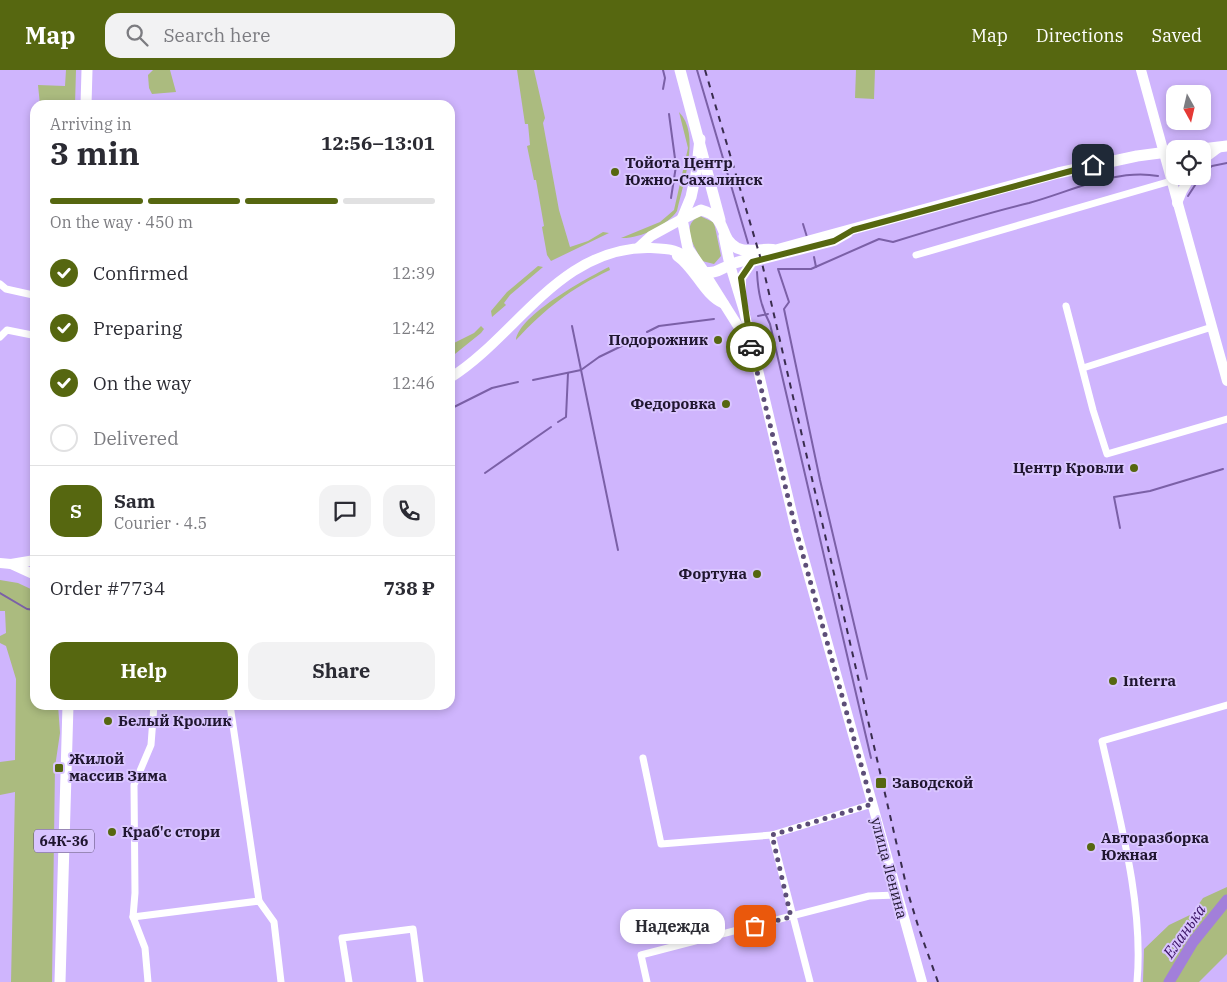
<!DOCTYPE html>
<meta charset="utf-8">
<style>
:root{--surface:#fff;--page:#f2f2f3;--text:#2b2b33;--muted:#7c7c81;--line:#e1e1e2;--accent:#566710}
body{margin:0;font-family:"IBM Plex Serif",serif;background:var(--page);color:var(--text);height:100vh;display:flex;flex-direction:column;font-size:19px;white-space:nowrap}
*{box-sizing:border-box;margin:0}
p{font-size:16px;color:var(--muted)}
.icon{flex:none;width:28px;height:28px;fill:none;stroke:currentColor;stroke-width:2;stroke-linecap:round;stroke-linejoin:round}
.map{position:relative;flex:1;overflow:hidden}
.sheet{position:absolute;left:30px;top:30px;width:425px;height:610px;display:flex;flex-direction:column;background:var(--surface);border-radius:15px;box-shadow:0 2px 8px #0003}
.sheet>*{flex:none}
.needle{width:32px;rotate:172deg}
.controls{position:absolute;left:1166px;top:15px;display:grid;gap:10px}
.controls a{display:grid;place-items:center;width:45px;height:45px;border-radius:10px;background:var(--surface);box-shadow:0 2px 8px #0003;font-size:25px}
.pin{position:absolute;display:grid;place-items:center;width:42px;height:42px;color:#fff;margin:-21px;border-radius:10px;box-shadow:0 2px 8px #0006}
.courier{position:absolute;display:grid;place-items:center;width:50px;height:50px;margin:-25px;border:4px solid #566710;border-radius:50%;background:#fff;color:#222;box-shadow:0 1px 6px #0007}
.bubble{position:absolute;height:35px;border-radius:15px;background:var(--surface);box-shadow:0 2px 8px #0003;font-size:16px;font-weight:700;line-height:35px;text-align:center}
.summary em{font-style:normal;font-weight:700}
.summary div{display:flex;flex-direction:column-reverse}
.summary{display:flex;align-items:center;justify-content:space-between;height:85px;padding:0 20px}
h1{font-size:32px;font-weight:700;line-height:38px}
.bar{display:grid;grid-template-columns:repeat(4,1fr);gap:8px 5px;align-content:center;height:60px;padding:0 20px}
.bar i{height:6px;border-radius:4px;background:var(--line)}
.bar .on{background:var(--accent)}
.bar p{grid-column:span 4}
.line{display:flex;align-items:center;gap:12px;padding:0 20px;border-top:1px solid var(--line)}
.line div{flex:1}
.round{display:grid;place-items:center;flex:none;width:52px;height:52px;border-radius:15px;background:var(--page)}
ol{padding:0 20px;list-style:none}
li{display:flex;align-items:center;gap:15px;height:55px}
li p{margin-inline-start:auto}
li .icon{padding:5px;border-radius:50%;background:var(--accent);color:#fff;stroke-width:4}
li:last-child{color:var(--muted)}
li i{width:28px;height:28px;border:2px solid var(--line);border-radius:50%}
.cta{display:flex;gap:10px;margin-top:auto;padding:10px 20px}
.cta a{flex:1;height:58px;border-radius:15px;background:var(--accent);color:#fff;font-size:20px;font-weight:700;line-height:58px;text-align:center}
.cta a+a{background:var(--page);color:var(--text)}
header{display:flex;align-items:center;gap:30px;box-sizing:border-box;height:70px;padding:0 25px;background:var(--accent);color:#fff}
header strong{font-size:24px}
nav{display:flex;gap:28px;margin-inline-start:auto;font-size:18px}
.search{width:350px;height:45px;background:var(--page);display:flex;align-items:center;gap:12px;box-sizing:border-box;padding:0 18px;border-radius:15px;color:var(--muted);font-size:19px}
.map>svg:first-child{display:block}
.green{fill:#abbb7f}
.lines{fill:none;stroke-linecap:round;stroke-linejoin:round}
.stream{stroke:#7b60a7;stroke-width:2}
.river{stroke:#a27fda;stroke-width:11}
.street{stroke:#fff;stroke-width:7}
.secondary{stroke:#fff;stroke-width:10}
.primary{stroke:#fff;stroke-width:11}
.rail{stroke:#392c4d;stroke-width:2;stroke-dasharray:6 6;stroke-linecap:butt}
.done{stroke:#5d4e78;stroke-width:5;stroke-dasharray:0 9}
.route{stroke:#566710;stroke-width:6}
.poi-dot{fill:#566710;stroke:#d9c5ff;stroke-width:2}
.labels{text-anchor:middle;stroke-width:4;stroke-linejoin:round;paint-order:stroke}
.shield{fill:#d9c5ff;stroke:#584a6e;stroke-width:1}
.shield-label{font-size:14px;font-weight:bold;fill:#201630}
.poi-label{font-size:15px;font-weight:bold;fill:#201630;stroke:#d9c5ff;text-anchor:start}
.street-label{font-size:15px;fill:#201630;stroke:#d9c5ff}
.water-label{font-size:16px;font-style:italic;fill:#3a1264;stroke:#d9c5ff}
</style>
<header>
<strong>Map</strong>
<div class="search"><svg class="icon" aria-label="search" viewBox="0 0 24 24"><circle cx="10" cy="10" r="6"/><path d="M15 15l6 6"/></svg>Search here</div>
<nav><a>Map</a><a>Directions</a><a>Saved</a></nav>
</header>
<div class="map">
<svg width="1227" height="912" viewBox="0 0 1227 912">
<rect width="100%" height="100%" fill="#cfb5fd"/>
<!-- green -->
<g class="green">
<polygon points="66,0 76,0 75,35 40,35 38,15 65,16"/>
<polygon points="153,0 170,0 176,22 152,24 149,18 148,5"/>
<polygon points="517,0 534,0 545,48 543,53 559,140 570,177 588,171 603,162 609,163 551,191 547,185 542,157 544,156 536,110 534,110 527,76 530,75 528,54 525,54"/>
<polygon points="856,0 875,0 874,29 855,28"/>
<path d="M679,42C701,64 683,114 677,141C667,156 639,169 621,168L660,152L674,140L688,78Z"/>
<path d="M700,146L713,152L715,157L721,186L714,194L702,191C695,177 679,155 700,146Z"/>
<polygon points="538,196 543,197 510,225 504,233 506,235 492,247 491,241 507,222"/>
<path d="M609,197L610,200C570,219 546,238 516,270C519,245 587,208 609,197Z"/>
<polygon points="481,256 484,259 481,263 450,288 450,275 474,263"/>
<polygon points="0,510 18,513 35,521 35,635 58,635 60,663 55,697 52,912 11,912 15,722 0,725 0,692 15,690 16,609 6,576 0,573 0,566 6,563 5,541 0,541"/>
<polygon points="1227,817 1227,884 1199,912 1143,912 1144,879 1169,855 1192,844 1203,828"/>
</g>
<g class="lines">
<!-- stream -->
<g class="stream">
<polyline points="697,0 748,173"/>
<polyline points="663,19 665,8 663,0"/>
<polyline points="669,44 676,96 671,128"/>
<polyline points="1202,104 1212,96 1227,93"/>
<polyline points="1188,126 1201,106"/>
<polyline points="803,154 807,167"/>
<polyline points="814,187 816,197"/>
<path d="M757,202C758,222 761,237 770,254L871,688"/>
<polyline points="758,246 768,244"/>
<polyline points="572,256 618,480"/>
<polyline points="647,262 659,256 714,249"/>
<polyline points="533,310 581,300 599,287 634,270"/>
<polyline points="450,339 492,318 518,312"/>
<polyline points="558,352 566,347 568,303"/>
<polyline points="485,403 551,357"/>
<polyline points="1120,458 1114,427 1150,421 1223,399"/>
<polyline points="0,523 27,539 35,540"/>
<path d="M867,609L820,410L784,239L789,232L778,199H811L879,169L893,172C938,158 983,144 1029,133C1070,122 1116,98 1158,106"/>
</g>
<!-- river -->
<polyline class="river" points="1169,912 1193,872 1227,830"/>
<!-- street -->
<g class="street">
<polyline points="916,185 1171,111"/>
<polyline points="0,214 6,219 33,225"/>
<polyline points="1066,236 1093,340 1107,384 1227,349"/>
<polyline points="0,267 7,260 32,265"/>
<polyline points="1083,298 1212,257"/>
<polyline points="230,635 259,831"/>
<polyline points="643,688 661,774 772,765 872,734"/>
<polyline points="772,765 810,912"/>
<polyline points="133,847 135,823 134,715 151,675 154,635"/>
<polyline points="148,912 145,878 133,847 259,831 274,852 281,912"/>
<polyline points="349,912 342,868 413,859 420,912"/>
<polyline points="647,912 641,885 869,826 897,825"/>
<path d="M1137,912C1144,834 1119,747 1102,671L1227,635"/>
</g>
<!-- secondary -->
<g class="secondary">
<polyline points="1141,0 1227,311"/>
<polyline points="1202,90 1218,78"/>
<polyline points="1177,133 1182,121 1191,106"/>
<polyline points="638,178 651,166 682,149"/>
<path d="M677,186C696,199 703,225 724,234"/>
<polyline points="730,195 744,241 796,460 922,912"/>
<polyline points="704,202 748,272"/>
<polyline points="741,220 741,208 752,192 834,171 848,163"/>
<path d="M450,308C516,267 560,176 650,178C672,179 676,179 695,192"/>
<polyline points="0,493 11,494 35,505"/>
<polyline points="11,494 35,490"/>
</g>
<!-- primary -->
<g class="primary">
<polyline points="680,0 720,150"/>
<polyline points="86,35 87,0"/>
<path d="M700,69L696,104L691,127L682,149L688,179L704,202C716,204 720,199 730,195C741,190 755,188 766,185"/>
<polyline points="1202,79 1227,76"/>
<path d="M682,149L701,140C730,148 717,167 737,178C750,184 763,177 776,180L1058,103L1137,86L1175,81"/>
<polyline points="724,166 730,195"/>
<polyline points="60,912 68,635"/>
</g>
<!-- rail -->
<polyline class="rail" points="705,0 762,193 908,823 919,859 938,912"/>
</g>
<g class="lines">
<!-- done -->
<polyline class="done" points="751,277 796,460 872,734 772,765 791,847 755,856"/>
<!-- route -->
<polyline class="route" points="751,277 741,208 752,192 834,171 853,160 1093,95"/>
</g>
<!-- markers -->
<g class="poi-dot">
<circle cx="615" cy="102" r="5"/>
<circle cx="718" cy="270" r="5"/>
<circle cx="726" cy="334" r="5"/>
<circle cx="1134" cy="398" r="5"/>
<circle cx="757" cy="504" r="5"/>
<circle cx="1113" cy="611" r="5"/>
<circle cx="108" cy="651" r="5"/>
<rect x="54" y="693" width="10" height="10" rx="2.5"/>
<rect x="875" y="707" width="12" height="12" rx="2.5"/>
<circle cx="112" cy="762" r="5"/>
<circle cx="1091" cy="777" r="5"/>
</g>
<g class="labels">
<!-- shield labels -->
<rect class="shield" x="34" y="759.5" width="60" height="23" rx="4"/>
<g class="shield-label">
<text x="64" y="776">64К-36</text>
</g>
<!-- poi labels -->
<g class="poi-label">
<text x="625" y="98">Тойота Центр<tspan x="625" dy="17">Южно-Сахалинск</tspan></text>
<text x="708" y="275" text-anchor="end">Подорожник</text>
<text x="716" y="339" text-anchor="end">Федоровка</text>
<text x="1124" y="403" text-anchor="end">Центр Кровли</text>
<text x="747" y="509" text-anchor="end">Фортуна</text>
<text x="1123" y="616">Interra</text>
<text x="118" y="656">Белый Кролик</text>
<text x="69" y="694">Жилой<tspan x="69" dy="17">массив Зима</tspan></text>
<text x="892" y="718">Заводской</text>
<text x="122" y="767">Краб'с стори</text>
<text x="1101" y="773">Авторазборка<tspan x="1101" dy="17">Южная</tspan></text>
</g>
<!-- street labels -->
<g class="street-label">
<text transform="translate(889 798) rotate(75)" y="5">улица Ленина</text>
</g>
<!-- water labels -->
<g class="water-label">
<text transform="translate(1184 861) rotate(-55)" y="6">Еланька</text>
</g>
</g>
</svg>
<div class="controls">
<a><svg class="needle" viewBox="-14 -14 28 28"><path d="M0-13l5 13h-10z" fill="#e53935"/><path d="M0 13l5-13h-10z" fill="#7c7c81"/></svg></a>
<a><svg class="icon" aria-label="locate" viewBox="0 0 24 24"><circle cx="12" cy="12" r="6"/><path d="M12 2v4M12 18v4M2 12h4M18 12h4"/></svg></a>
</div>
<div class="pin" style="left:755px;top:856px;background:#ea580c"><svg class="icon" aria-label="bag" viewBox="0 0 24 24"><path d="M5 8h14l-1 12H6zM9 8a3 3 0 0 1 6 0"/></svg></div>
<div class="pin" style="left:1093px;top:95px;background:#1f2937"><svg class="icon" aria-label="home" viewBox="0 0 24 24"><path d="M3 11l9-7 9 7M6 9v11h12V9"/></svg></div>
<div class="courier" style="left:751px;top:277px"><svg class="icon" aria-label="car" viewBox="0 0 24 24"><path d="M5 17H2v-5l4-1 3-4h7l3 4 3 1v5h-3M9 17h6M6 11h13"/><circle cx="7" cy="17" r="2"/><circle cx="17" cy="17" r="2"/></svg></div>
<div class="bubble" style="left:620px;top:839px;width:105px">Надежда</div>
<section class="sheet">
<div class="summary"><div><h1>3 min</h1><p>Arriving in</p></div><em>12:56–13:01</em></div>
<div class="bar"><i class="on"></i><i class="on"></i><i class="on"></i><i></i><p>On the way · 450 m</p></div>
<ol>
<li><svg class="icon" aria-label="check" viewBox="0 0 24 24"><path d="M5 12l5 5 9-10"/></svg>Confirmed<p>12:39</p></li>
<li><svg class="icon" aria-label="check" viewBox="0 0 24 24"><path d="M5 12l5 5 9-10"/></svg>Preparing<p>12:42</p></li>
<li><svg class="icon" aria-label="check" viewBox="0 0 24 24"><path d="M5 12l5 5 9-10"/></svg>On the way<p>12:46</p></li>
<li><i></i>Delivered</li>
</ol>
<div class="line" style="height:90px"><b class="round" style="background:var(--accent);color:#fff">S</b><div><b>Sam</b><p>Courier · 4.5</p></div><a class="round"><svg class="icon" aria-label="chat" viewBox="0 0 24 24"><path d="M4 5h16v11H9l-5 4z"/></svg></a><a class="round"><svg class="icon" aria-label="phone" viewBox="0 0 24 24"><path d="M5 4h4l2 5-3 2q2 4 5 5l2-3 5 2v4C11 20 4 13 5 4z"/></svg></a></div>
<div class="line" style="height:65px"><div>Order #7734</div><b>738 ₽</b></div>
<div class="cta"><a>Help</a><a>Share</a></div>
</section>
</div>
